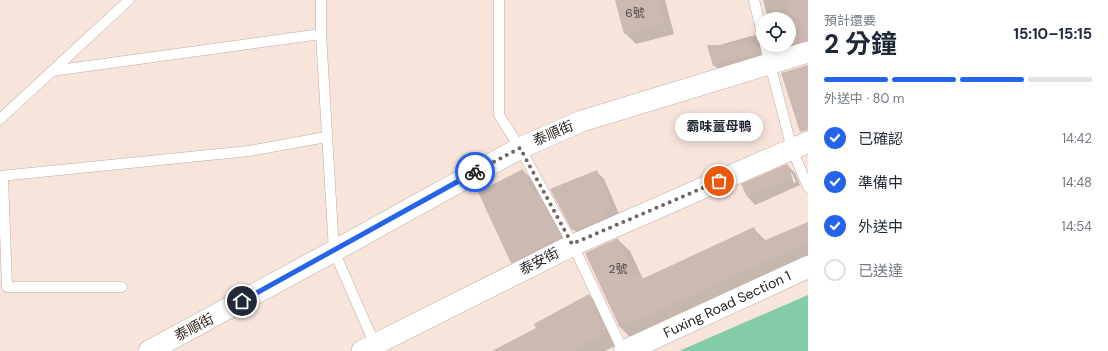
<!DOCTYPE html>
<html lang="zh-TW">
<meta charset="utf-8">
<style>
:root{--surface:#fff;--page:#f6f6f7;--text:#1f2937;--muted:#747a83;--line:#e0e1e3;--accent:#2563eb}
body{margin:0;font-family:"DM Sans","Noto Sans TC",sans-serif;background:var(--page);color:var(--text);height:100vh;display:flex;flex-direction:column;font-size:15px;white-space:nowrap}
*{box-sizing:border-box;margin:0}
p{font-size:13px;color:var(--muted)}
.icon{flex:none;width:22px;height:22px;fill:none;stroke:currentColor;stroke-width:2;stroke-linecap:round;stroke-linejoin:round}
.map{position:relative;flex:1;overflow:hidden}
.side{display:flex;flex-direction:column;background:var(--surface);width:300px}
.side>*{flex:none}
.controls{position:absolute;left:756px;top:12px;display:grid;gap:8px}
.controls a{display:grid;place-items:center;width:40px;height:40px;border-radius:50%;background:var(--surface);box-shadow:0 2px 10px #0003;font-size:20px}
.pin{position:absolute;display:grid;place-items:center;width:34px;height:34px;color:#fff;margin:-17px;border:2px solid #fff;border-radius:50%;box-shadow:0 1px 4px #0007}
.courier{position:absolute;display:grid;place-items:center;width:40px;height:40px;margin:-20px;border:3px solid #2563eb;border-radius:50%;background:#fff;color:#222;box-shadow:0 1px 5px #0007}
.bubble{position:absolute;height:28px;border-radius:14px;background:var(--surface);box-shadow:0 2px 10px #0003;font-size:13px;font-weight:700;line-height:28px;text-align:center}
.headline em{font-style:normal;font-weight:700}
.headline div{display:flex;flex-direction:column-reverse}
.headline{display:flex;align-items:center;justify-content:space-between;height:68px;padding:0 16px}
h1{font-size:26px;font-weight:700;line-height:30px}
.bar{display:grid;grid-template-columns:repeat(4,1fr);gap:6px 4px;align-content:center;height:48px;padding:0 16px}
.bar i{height:5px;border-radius:3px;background:var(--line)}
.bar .on{background:var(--accent)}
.bar p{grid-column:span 4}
ol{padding:0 16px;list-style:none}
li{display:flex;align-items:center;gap:12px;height:44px}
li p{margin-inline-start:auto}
li .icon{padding:4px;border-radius:50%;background:var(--accent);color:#fff;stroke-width:4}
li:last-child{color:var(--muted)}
li i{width:22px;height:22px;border:2px solid var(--line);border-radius:50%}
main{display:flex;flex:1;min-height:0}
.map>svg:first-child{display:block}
.green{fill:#83cca7}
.shadow{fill:#0003;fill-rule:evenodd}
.building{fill:#ccb9b2}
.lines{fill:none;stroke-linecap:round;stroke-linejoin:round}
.lane-casing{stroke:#bfaea4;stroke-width:11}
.street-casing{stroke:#bfaea4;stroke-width:22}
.secondary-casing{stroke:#bfaea4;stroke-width:23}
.lane{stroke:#fff;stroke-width:10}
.street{stroke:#fff;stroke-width:21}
.secondary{stroke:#fff;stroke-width:22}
.done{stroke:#716660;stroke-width:4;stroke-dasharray:0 7.2}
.route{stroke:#2563eb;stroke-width:5}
.labels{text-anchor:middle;stroke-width:3.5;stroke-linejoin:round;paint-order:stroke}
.number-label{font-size:12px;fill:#524843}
.street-label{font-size:14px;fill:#29221e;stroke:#fff}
</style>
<main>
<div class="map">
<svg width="808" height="351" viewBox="0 0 808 351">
<rect width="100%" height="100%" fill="#f7e4da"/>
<!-- green -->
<polygon class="green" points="808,295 808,351 679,351"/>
<!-- shadow -->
<g class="shadow">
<polygon points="616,0 665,0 674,34 636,44 625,33"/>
<polygon points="763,0 808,0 808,51 784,59 775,49 773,45 789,45 789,19 768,19"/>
<polygon points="755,35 763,42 767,60 722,73 714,65 709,48"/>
<path d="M787,165L795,173L800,185L755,205L748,197L743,185ZM790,173H792L796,182L794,183Z"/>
<polygon points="522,170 533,180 542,200 548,206 571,247 523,272 512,262"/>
<polygon points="596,171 604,179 620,216 581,237 573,229 551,190"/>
<polygon points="808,223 808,260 631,338 619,326 618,240 630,251 643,279 754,229 766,241"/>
<polygon points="589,295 601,307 618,344 605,351 494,351 537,328"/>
</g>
<!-- building -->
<g class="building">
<polygon points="615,0 658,0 664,24 624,34"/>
<polygon points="789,0 808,0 808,40 774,50 772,45 789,45"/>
<polygon points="707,45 759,45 760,52 713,66"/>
<polygon points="808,65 808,130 800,132 781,73"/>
<polygon points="787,164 793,178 747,197 741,184"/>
<polygon points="523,169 535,196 538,194 561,236 511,263 478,192"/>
<polygon points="597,170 612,208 605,211 608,217 574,231 573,229 572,230 550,189"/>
<polygon points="808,222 808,242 623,327 622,324 619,326 585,253 618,238 636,276 640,274 642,279 754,227 761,242"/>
<polygon points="589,294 607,332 571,351 492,351 536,328 534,324"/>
</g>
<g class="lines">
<defs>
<g id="lane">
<polyline points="321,0 321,34 334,251 376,347"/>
<polyline points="499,0 499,115 520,148 573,245 623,351"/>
<polyline points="754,0 763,38"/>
<polyline points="765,45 792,149 808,187"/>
<polyline points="52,71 321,34"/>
<polyline points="0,119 129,0"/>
<polyline points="0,176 249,151 326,137"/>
<polyline points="3,176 7,287 122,287"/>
</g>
<g id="street">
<polyline points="149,351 334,251 520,148 582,121 808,52"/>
<polyline points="362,351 573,245 808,142"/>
</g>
<polyline id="secondary" points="625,351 808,267"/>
</defs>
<!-- lane casing -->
<use href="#lane" class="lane-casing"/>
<!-- street casing -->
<use href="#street" class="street-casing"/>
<!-- secondary casing -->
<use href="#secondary" class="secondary-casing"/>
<!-- lane -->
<use href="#lane" class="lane"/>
<!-- street -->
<use href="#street" class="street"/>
<!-- secondary -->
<use href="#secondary" class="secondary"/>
</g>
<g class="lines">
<!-- done -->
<polyline class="done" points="475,172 520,148 572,244 719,181"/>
<!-- route -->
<polyline class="route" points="242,301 475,172"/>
</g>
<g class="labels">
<!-- number labels -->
<g class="number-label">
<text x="635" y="17">6號</text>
<text x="618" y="273">2號</text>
</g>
<!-- street labels -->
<g class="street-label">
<text transform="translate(553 133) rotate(-23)" y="5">泰順街</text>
<text transform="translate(539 261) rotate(-27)" y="5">泰安街</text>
<text transform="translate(727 304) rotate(-25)" y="5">Fuxing Road Section 1</text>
<text transform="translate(194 327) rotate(-28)" y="5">泰順街</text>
</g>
</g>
</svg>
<div class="controls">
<a><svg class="icon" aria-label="locate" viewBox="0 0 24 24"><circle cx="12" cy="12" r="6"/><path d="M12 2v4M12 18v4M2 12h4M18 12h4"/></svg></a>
</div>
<div class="pin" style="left:719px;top:181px;background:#ea580c"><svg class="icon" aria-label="bag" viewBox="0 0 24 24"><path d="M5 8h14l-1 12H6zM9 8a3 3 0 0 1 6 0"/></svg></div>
<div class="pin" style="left:242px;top:301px;background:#1f2937"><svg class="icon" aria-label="home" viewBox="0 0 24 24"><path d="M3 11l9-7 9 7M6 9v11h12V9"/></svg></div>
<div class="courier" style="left:475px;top:172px"><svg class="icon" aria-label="bike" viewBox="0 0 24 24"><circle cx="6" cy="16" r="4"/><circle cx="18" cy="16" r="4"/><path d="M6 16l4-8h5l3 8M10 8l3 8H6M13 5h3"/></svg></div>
<div class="bubble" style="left:675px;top:113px;width:88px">霸味薑母鴨</div>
</div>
<section class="side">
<div class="headline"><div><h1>2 分鐘</h1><p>預計還要</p></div><em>15:10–15:15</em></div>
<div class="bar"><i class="on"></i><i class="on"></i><i class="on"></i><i></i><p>外送中 · 80 m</p></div>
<ol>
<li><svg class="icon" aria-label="check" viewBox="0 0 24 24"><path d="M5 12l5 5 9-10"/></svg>已確認<p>14:42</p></li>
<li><svg class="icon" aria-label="check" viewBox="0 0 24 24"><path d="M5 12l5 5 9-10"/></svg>準備中<p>14:48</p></li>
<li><svg class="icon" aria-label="check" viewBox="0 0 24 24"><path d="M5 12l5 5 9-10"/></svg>外送中<p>14:54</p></li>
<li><i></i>已送達</li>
</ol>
</section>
</main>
